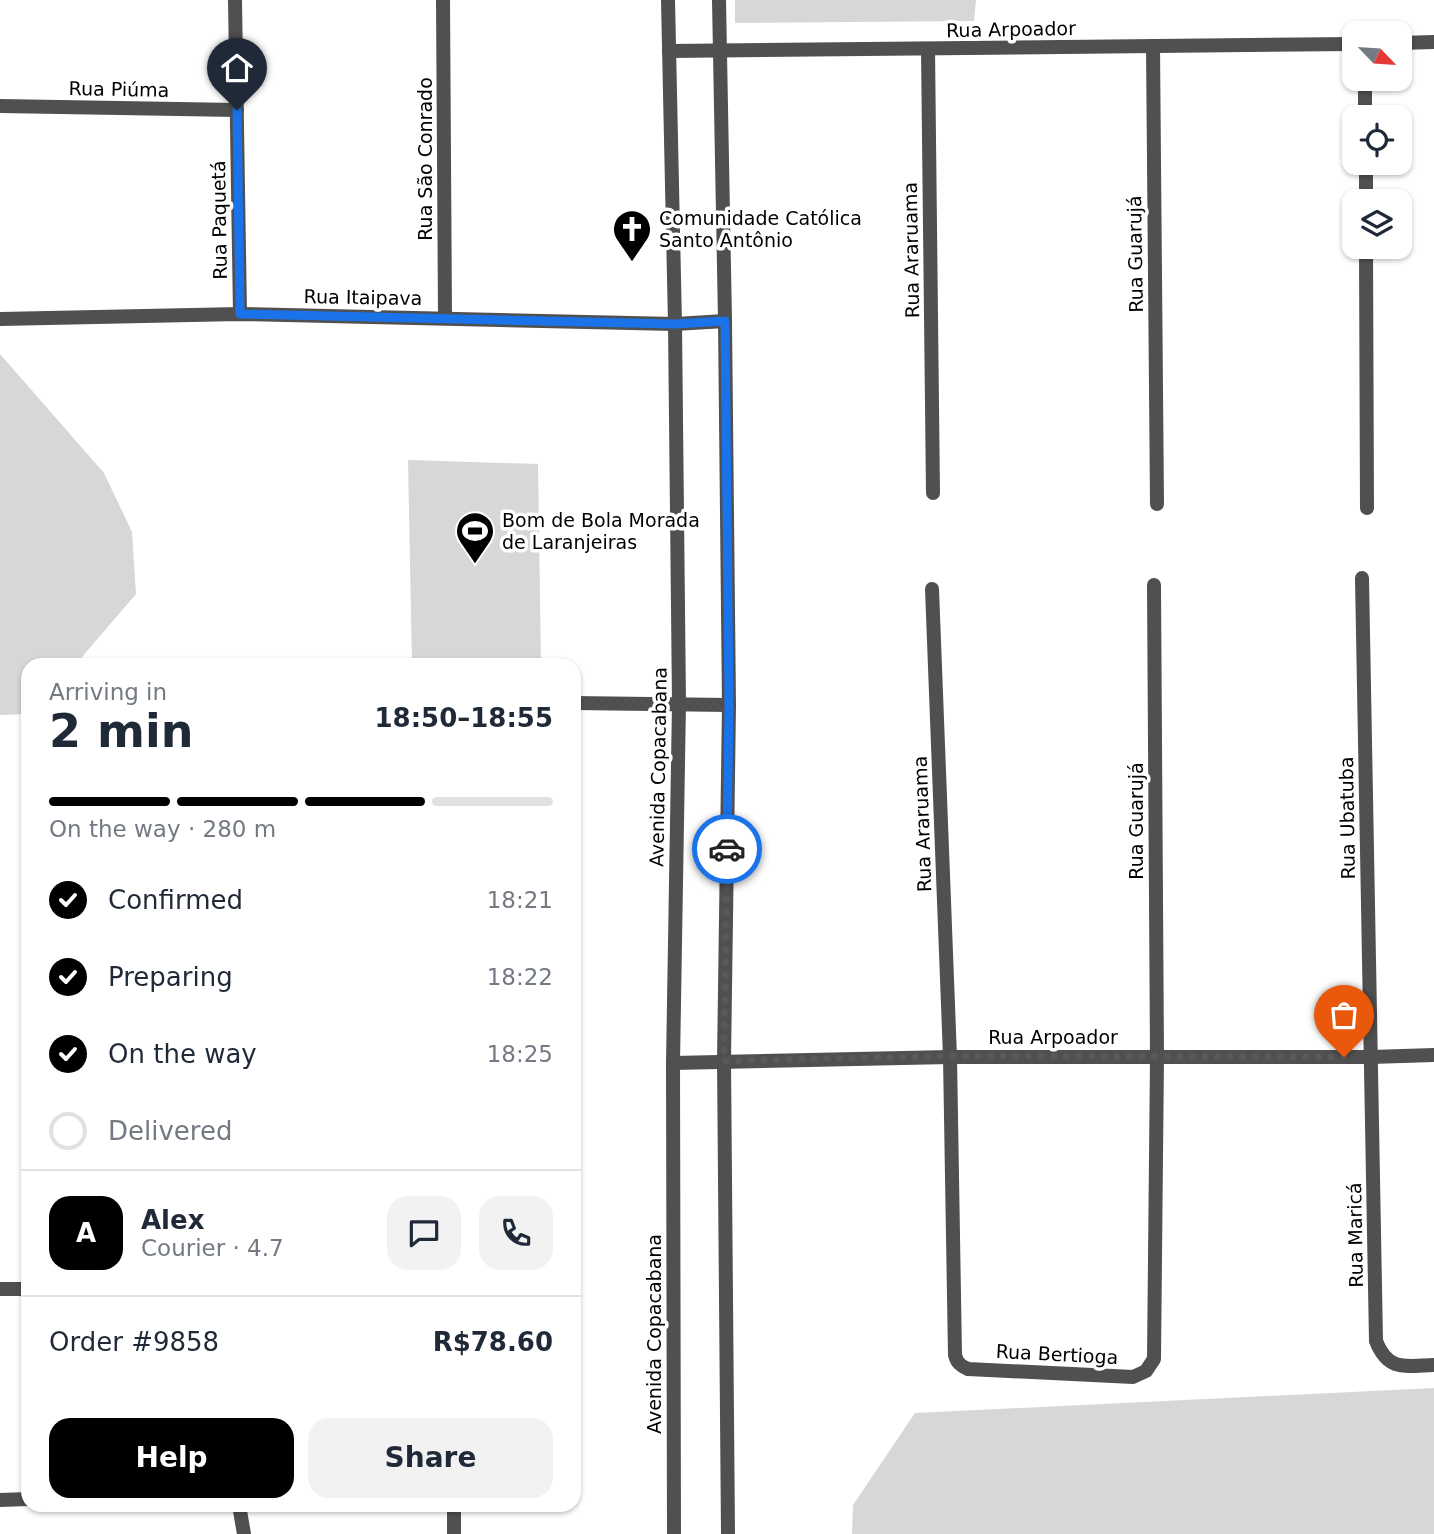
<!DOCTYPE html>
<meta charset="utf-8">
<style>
:root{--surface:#fff;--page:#f2f2f3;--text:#1f2937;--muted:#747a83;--line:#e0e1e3;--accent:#000}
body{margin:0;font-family:"DejaVu Sans",sans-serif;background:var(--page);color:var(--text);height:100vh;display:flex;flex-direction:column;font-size:26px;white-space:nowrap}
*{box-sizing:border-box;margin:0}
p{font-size:23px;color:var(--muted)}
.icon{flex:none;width:38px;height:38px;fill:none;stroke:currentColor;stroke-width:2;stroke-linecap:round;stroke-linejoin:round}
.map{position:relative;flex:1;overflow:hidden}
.drawer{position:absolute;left:21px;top:658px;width:560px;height:854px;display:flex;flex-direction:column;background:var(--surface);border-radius:21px;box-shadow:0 2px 5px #0004}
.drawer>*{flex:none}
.needle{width:46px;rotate:115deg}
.buttons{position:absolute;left:1342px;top:21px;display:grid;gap:14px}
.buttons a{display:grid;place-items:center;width:70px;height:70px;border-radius:14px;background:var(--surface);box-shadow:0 2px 5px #0004;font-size:35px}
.pin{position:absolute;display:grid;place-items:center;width:60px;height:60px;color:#fff;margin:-72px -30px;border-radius:50% 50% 50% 0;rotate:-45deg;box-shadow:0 0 7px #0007}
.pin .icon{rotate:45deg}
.courier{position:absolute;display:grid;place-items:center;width:70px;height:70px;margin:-35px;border:5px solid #1a73e8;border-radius:50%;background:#fff;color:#222;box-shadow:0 2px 9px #0007}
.overview em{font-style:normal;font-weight:700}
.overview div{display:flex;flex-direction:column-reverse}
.overview{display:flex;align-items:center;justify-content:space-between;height:119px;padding:0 28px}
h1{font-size:46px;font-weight:700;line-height:52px}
.bar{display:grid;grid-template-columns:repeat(4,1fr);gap:10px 7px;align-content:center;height:84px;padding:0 28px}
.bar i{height:9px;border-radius:5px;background:var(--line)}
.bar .active{background:var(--accent)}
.bar p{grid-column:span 4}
.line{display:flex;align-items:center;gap:18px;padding:0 28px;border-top:2px solid var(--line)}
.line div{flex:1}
.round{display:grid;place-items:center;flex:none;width:74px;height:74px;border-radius:21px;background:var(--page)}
ol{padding:0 28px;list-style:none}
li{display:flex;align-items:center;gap:21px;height:77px}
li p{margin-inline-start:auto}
li .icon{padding:7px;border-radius:50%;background:var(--accent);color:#fff;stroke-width:4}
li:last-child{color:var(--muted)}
li i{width:38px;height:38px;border:4px solid var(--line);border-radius:50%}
.action{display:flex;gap:14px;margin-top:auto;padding:14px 28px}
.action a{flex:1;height:80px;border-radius:21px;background:var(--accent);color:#fff;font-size:28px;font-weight:700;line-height:80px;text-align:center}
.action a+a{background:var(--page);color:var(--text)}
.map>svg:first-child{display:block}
.green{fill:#d7d7d7}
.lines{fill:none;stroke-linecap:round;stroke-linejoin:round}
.minor{stroke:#505050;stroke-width:14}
.tertiary{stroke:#505050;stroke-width:14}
.done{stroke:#595959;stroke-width:7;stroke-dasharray:0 12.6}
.route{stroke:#1a73e8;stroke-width:9}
.labels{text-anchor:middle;stroke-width:7;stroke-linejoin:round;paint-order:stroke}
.street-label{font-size:19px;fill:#000;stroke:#fff}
.poi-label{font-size:19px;fill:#000;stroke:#fff;text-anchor:start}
</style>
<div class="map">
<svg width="1434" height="1534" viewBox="0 0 1434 1534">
<rect width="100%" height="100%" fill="#fff"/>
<!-- green -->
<g class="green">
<polygon points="735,0 976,0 974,21 735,23"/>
<polygon points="0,354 104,473 132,532 136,594 75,665 28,665 28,714 0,715"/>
<polygon points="408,460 538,464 541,665 412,665"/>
<polygon points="1434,1388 1434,1534 852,1534 853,1505 915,1413"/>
</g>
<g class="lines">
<!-- minor -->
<g class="minor">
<polyline points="235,0 240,314"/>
<polyline points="443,0 445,317"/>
<polyline points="1400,43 1434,42"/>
<polyline points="1153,46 1157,504"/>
<polyline points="928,49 933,493"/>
<polyline points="669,51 1354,44"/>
<polyline points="1365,79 1365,117"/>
<polyline points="0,106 237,110"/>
<polyline points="1366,163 1366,201"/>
<polyline points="1366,247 1367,508"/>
<polyline points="0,319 240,314 675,324 725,321"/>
<path d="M1362,578L1376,1341C1388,1372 1406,1366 1434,1365"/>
<path d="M932,589L950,1057L955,1355C957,1363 961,1366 968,1369L1133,1377L1146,1371L1154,1359L1157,1057L1154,585"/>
<polyline points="574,703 729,705"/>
<polyline points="673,1063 950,1057 1371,1057 1434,1055"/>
<polyline points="0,1289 28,1289"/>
<polyline points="0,1500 28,1499"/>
<polyline points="239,1505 244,1534"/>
<polyline points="454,1505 454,1534"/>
</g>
<!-- tertiary -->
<g class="tertiary">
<polyline points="668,0 675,324 679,703 673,1063 674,1534"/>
<polyline points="719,0 725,321 729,705 724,1061 728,1534"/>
</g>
</g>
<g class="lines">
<!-- done -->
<polyline class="done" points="727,849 724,1061 950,1056 1344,1057"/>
<!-- route -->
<polyline class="route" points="237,110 240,314 675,324 725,321 729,705 727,849"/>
</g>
<!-- icons -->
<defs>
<symbol id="church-pin" viewBox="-11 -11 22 30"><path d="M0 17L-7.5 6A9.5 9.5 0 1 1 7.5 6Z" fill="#000" stroke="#fff"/><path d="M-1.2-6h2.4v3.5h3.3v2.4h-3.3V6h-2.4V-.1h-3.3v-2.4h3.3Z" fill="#fff"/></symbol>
<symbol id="stadium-pin" viewBox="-11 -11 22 30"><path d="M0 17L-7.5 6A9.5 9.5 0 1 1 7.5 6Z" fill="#000" stroke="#fff"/><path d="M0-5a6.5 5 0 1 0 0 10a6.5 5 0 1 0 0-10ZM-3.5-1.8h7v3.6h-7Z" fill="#fff"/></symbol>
</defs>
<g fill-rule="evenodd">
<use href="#church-pin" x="610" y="207" width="44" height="60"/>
<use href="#stadium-pin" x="453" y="509" width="44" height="60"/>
</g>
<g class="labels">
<!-- street labels -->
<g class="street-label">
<text transform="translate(1011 29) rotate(-1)" y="7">Rua Arpoador</text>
<text transform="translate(119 89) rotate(1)" y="7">Rua Piúma</text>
<text transform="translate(425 159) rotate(-90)" y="7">Rua São Conrado</text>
<text transform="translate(219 220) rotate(-91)" y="7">Rua Paquetá</text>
<text transform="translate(911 250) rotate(-91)" y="7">Rua Araruama</text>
<text transform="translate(1135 254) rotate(-91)" y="7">Rua Guarujá</text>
<text transform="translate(363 297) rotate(1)" y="7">Rua Itaipava</text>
<text transform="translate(658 767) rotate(-89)" y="7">Avenida Copacabana</text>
<text transform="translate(1347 818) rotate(-91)" y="7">Rua Ubatuba</text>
<text transform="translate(1136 821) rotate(-90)" y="7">Rua Guarujá</text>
<text transform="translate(922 824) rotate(-92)" y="7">Rua Araruama</text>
<text x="1053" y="1044">Rua Arpoador</text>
<text transform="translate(1355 1235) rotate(-91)" y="7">Rua Maricá</text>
<text transform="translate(654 1334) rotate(-90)" y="7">Avenida Copacabana</text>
<text transform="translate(1057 1354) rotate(3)" y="7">Rua Bertioga</text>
</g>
<!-- poi labels -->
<g class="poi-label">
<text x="659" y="225">Comunidade Católica<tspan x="659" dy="22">Santo Antônio</tspan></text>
<text x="502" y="527">Bom de Bola Morada<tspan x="502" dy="22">de Laranjeiras</tspan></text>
</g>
</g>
</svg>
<div class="buttons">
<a><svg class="needle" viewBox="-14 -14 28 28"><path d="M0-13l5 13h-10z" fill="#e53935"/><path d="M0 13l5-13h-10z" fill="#747a83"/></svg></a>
<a><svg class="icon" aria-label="locate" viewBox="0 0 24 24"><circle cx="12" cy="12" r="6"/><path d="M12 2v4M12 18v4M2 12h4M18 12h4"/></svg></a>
<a><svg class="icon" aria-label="layers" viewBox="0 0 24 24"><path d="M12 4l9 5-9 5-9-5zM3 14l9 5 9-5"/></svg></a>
</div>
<div class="pin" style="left:1344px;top:1057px;background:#ea580c"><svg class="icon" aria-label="bag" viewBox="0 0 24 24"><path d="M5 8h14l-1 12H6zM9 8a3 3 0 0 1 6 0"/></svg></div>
<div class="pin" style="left:237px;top:110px;background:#1f2937"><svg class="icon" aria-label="home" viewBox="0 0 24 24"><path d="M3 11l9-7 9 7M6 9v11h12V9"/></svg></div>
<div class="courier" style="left:727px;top:849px"><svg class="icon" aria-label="car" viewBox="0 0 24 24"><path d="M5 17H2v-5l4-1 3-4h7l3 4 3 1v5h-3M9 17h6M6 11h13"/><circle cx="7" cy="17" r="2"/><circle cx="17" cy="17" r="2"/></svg></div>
<section class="drawer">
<div class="overview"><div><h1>2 min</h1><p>Arriving in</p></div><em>18:50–18:55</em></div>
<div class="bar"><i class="active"></i><i class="active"></i><i class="active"></i><i></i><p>On the way · 280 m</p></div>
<ol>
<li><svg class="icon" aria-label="check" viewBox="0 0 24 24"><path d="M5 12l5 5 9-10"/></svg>Confirmed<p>18:21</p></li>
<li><svg class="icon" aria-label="check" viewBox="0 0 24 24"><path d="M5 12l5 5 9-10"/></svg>Preparing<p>18:22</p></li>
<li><svg class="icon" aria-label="check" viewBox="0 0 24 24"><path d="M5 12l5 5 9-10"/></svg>On the way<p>18:25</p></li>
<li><i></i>Delivered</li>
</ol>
<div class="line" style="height:126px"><b class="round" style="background:var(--accent);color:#fff">A</b><div><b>Alex</b><p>Courier · 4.7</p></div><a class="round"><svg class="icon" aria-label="chat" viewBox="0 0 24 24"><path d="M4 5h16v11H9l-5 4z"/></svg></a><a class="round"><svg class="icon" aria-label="phone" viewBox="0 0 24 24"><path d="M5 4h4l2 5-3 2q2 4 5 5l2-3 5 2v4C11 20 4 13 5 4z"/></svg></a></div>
<div class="line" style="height:91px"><div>Order #9858</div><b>R$78.60</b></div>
<div class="action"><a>Help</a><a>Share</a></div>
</section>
</div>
